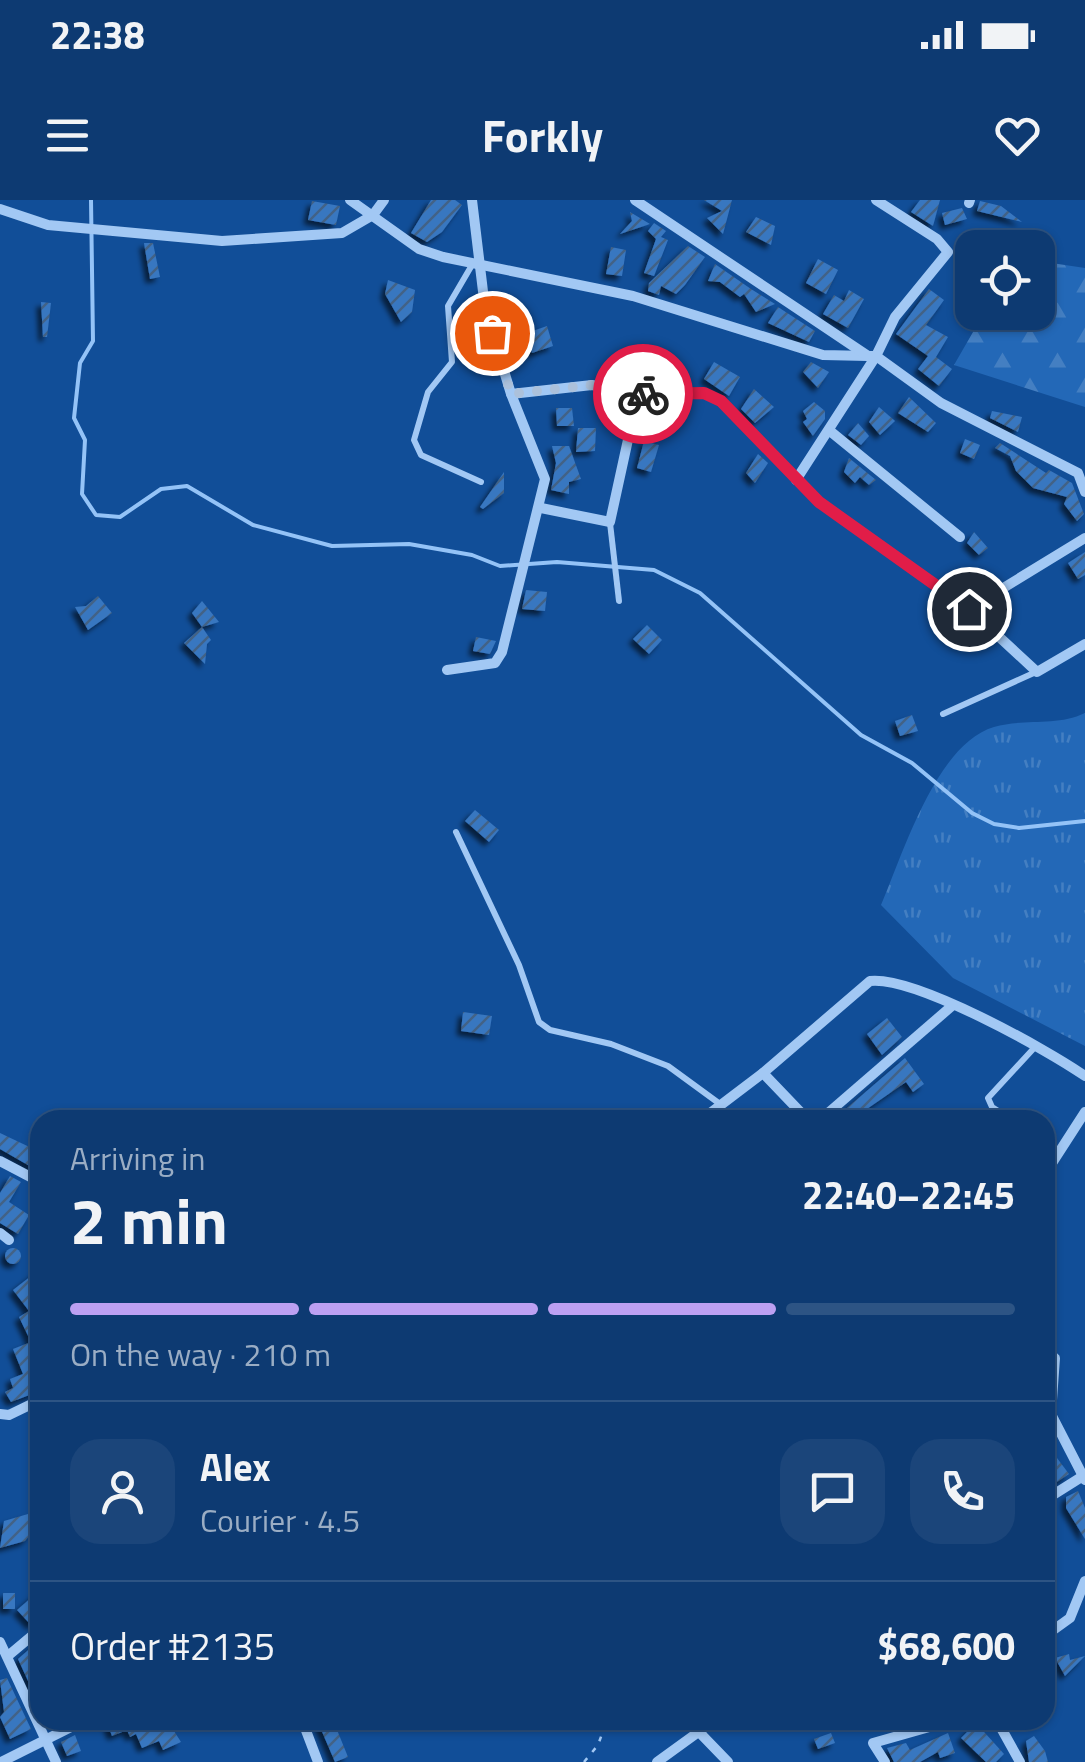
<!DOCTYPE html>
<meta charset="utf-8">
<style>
:root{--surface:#0d3a72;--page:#1b457a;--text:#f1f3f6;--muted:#9aadc4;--line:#2d5484;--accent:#bca0f2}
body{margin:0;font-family:"Titillium Web",sans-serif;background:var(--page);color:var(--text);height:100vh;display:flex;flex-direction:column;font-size:38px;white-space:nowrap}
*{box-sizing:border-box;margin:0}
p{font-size:32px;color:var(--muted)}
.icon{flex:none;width:55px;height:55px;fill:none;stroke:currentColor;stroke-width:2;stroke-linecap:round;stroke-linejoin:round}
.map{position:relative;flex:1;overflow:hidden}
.details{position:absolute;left:30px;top:910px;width:1025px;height:620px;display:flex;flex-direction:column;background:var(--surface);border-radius:30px;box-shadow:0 2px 8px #0004,0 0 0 2px var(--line)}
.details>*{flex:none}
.fabs{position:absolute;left:955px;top:30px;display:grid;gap:20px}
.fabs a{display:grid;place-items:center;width:100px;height:100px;border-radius:20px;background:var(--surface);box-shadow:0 2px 8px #0004,0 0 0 2px var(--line);font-size:50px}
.pin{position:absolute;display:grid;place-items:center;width:85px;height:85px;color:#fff;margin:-42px;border:5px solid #fff;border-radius:50%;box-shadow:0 2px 10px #0007}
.courier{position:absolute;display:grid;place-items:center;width:100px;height:100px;margin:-50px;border:8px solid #e11d48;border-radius:50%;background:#fff;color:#222;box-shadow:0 2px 12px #0007}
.summary em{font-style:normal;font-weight:700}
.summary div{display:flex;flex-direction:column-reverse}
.summary{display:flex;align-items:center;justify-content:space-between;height:170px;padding:0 40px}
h1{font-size:65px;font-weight:700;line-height:75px}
.bar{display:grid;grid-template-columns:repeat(4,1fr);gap:15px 10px;align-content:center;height:120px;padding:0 40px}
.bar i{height:12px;border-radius:8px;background:var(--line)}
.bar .active{background:var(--accent)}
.bar p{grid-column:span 4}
.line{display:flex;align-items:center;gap:25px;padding:0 40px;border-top:2px solid var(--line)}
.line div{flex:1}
.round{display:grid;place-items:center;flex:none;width:105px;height:105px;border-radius:30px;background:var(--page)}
.status{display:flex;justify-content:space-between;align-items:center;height:70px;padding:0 50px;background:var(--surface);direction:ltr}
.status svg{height:28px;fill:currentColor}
header{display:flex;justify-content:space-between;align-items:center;height:130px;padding:0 40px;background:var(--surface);font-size:45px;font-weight:700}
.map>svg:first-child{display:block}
.grass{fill:url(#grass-tufts)}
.forest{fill:url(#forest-firs)}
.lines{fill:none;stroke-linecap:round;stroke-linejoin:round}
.stream{stroke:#94c3f7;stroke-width:4}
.building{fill:url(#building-hatch);filter:url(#shadow)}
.path{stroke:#a2c8f4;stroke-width:2.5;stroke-dasharray:5 8;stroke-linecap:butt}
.service{stroke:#a2c8f4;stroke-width:6}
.minor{stroke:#a2c8f4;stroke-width:10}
.done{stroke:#acc1db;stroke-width:10;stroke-dasharray:0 18}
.route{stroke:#e11d48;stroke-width:12}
</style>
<div class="status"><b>22:38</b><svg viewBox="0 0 49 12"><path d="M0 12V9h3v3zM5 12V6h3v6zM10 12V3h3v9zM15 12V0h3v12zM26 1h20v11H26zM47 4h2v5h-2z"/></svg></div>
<header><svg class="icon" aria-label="menu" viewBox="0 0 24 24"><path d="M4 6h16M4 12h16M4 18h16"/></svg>Forkly<svg class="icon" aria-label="heart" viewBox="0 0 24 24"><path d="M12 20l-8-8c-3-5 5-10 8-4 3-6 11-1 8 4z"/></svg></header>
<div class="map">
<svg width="1085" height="1562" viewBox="0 0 1085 1562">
<defs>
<pattern id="grass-tufts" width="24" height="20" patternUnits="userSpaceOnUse" patternTransform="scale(2.5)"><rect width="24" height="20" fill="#2368b7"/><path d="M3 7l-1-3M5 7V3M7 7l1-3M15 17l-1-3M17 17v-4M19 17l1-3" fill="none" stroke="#447fc2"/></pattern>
<pattern id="forest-firs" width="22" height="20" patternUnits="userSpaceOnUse" patternTransform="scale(2.5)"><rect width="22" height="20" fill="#2368b7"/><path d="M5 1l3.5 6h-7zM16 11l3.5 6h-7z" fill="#447fc2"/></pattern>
<pattern id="building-hatch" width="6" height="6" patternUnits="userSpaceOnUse" patternTransform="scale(2.5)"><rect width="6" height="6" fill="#3977c0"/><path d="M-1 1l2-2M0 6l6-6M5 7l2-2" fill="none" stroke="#426286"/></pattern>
<filter id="shadow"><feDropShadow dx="-4.5" dy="4.5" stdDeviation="2.5" flood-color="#0009"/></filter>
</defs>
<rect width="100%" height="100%" fill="#114e98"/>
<!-- grass -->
<path class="grass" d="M1085,513V846L953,778L881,705C903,654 936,544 994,527C1024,518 1056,527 1085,513Z"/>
<!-- forest -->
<polygon class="forest" points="1038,61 1085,68 1085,207 954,165 984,113 1038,112"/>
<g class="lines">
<!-- stream -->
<polyline class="stream" points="91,0 93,141 80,163 74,218 85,240 82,294 96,315 120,317 161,289 187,286 253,325 332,346 409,344 472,355 500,366 557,362 654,370 700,393 861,535 912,563 972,613 994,624 1019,628 1085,621"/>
</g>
<!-- building -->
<g class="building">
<polygon points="431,0 455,0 462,5 442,32 427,42 411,33"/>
<polygon points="704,0 732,0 723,34 707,18 722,11"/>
<polygon points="920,0 940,0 933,26 911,12"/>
<polygon points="312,1 340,6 336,25 308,20"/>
<polygon points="980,1 1001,6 1022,22 977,11"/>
<polygon points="962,8 967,19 945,25 942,13"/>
<polygon points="630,12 650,24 620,34 632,21"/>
<polygon points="756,17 775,26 771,45 746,32"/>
<polygon points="654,23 666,31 661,37 668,40 654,76 644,73 656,39 648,31"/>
<polygon points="144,43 153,43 160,77 150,79"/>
<polygon points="688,46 705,57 685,85 676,94 661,86 659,95 648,91 649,83"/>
<polygon points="611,47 626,50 622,76 606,74"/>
<polygon points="818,59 838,70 826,94 806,83"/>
<polygon points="715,64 751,89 775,104 756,112 744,94 740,97 720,82 708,81"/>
<polygon points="388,80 415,90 412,112 401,122 385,94"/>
<polygon points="929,89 944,100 926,125 948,137 936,157 952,169 939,186 918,169 928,156 896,134"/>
<polygon points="849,90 864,99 848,128 823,114 834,95 844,101"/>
<polygon points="41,102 51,103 47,137 43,137"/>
<polygon points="778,107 815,131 809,142 768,123"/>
<polygon points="524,120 527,133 547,126 553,146 532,153 528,141 511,146 504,142 500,127"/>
<polygon points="714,162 740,177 729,196 704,179"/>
<polygon points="811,162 829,172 818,188 803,172"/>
<polygon points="754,189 774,207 755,223 741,209"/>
<polygon points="909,197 936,223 928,232 898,213"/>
<polygon points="814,202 825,211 825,219 813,236 803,222 807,219 803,211"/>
<polygon points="879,207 895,221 880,235 869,222"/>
<polygon points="556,208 572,208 574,226 557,226"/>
<polygon points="992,211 1022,217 1018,232 990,218"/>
<polygon points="858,223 869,236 861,245 848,235"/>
<polygon points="578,228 596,228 595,251 576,252"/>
<polygon points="965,239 980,245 974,259 960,253"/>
<polygon points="644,241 659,245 651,272 637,268"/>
<polygon points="1000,243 1046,273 1049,270 1072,283 1084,314 1077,321 1064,304 1067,297 1033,288 1016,271 1010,256 995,248"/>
<polygon points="552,246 569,246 581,279 569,282 569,294 551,290 556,263"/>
<polygon points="758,254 768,263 755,283 746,273"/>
<polygon points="849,258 876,280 869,285 860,277 855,283 844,272"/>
<polygon points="504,272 504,293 483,309 480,307"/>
<polygon points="974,332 988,348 979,355 967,343"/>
<polygon points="1085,352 1085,375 1078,379 1068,363"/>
<polygon points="526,390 547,392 545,411 522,409"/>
<polygon points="98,396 112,413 88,430 75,407 86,406"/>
<polygon points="202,401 219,422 202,427 192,413"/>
<polygon points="647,425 662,440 649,454 633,439"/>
<polygon points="202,427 211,440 207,444 205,464 184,443"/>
<polygon points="476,437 496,441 490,454 473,451"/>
<polygon points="912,515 918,531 900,536 895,521"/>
<polygon points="475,610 499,630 489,642 465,621"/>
<polygon points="463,812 492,816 489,835 461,831"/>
<polygon points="887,818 902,837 882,855 867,834"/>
<polygon points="905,858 924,884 913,892 906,882 851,920 833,920"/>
<polygon points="0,933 40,952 40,972 0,949"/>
<polygon points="10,976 21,982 9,1002 29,1015 18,1034 0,1023 0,993"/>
<circle cx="13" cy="1056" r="8"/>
<polygon points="40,1069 40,1168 34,1170 40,1191 11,1202 5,1192 13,1188 10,1179 23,1174 13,1149 31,1142 19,1117 29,1111 13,1090"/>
<polygon points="1054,1254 1069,1274 1045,1290 1045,1260"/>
<polygon points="1078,1291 1085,1308 1085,1339 1066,1308 1066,1297"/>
<polygon points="28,1314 33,1331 25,1341 0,1348 4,1321"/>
<polygon points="40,1390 40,1420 31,1425 17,1410"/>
<rect x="3" y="1393" width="12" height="16"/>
<polygon points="35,1444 40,1455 40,1492 34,1494 18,1459"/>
<polygon points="1069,1454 1070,1460 1085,1456 1065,1476 1055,1458"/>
<polygon points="7,1478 31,1529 10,1539 0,1517 4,1512 0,1480"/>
<polygon points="116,1520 167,1520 181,1542 163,1550 159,1541 142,1548 136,1534 130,1537 127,1530 112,1536 107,1523"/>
<polygon points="317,1520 333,1520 348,1557 335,1562"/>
<polygon points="976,1523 1004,1554 996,1562 986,1562 961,1538"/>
<polygon points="831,1533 835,1543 818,1549 814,1539"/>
<polygon points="948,1533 955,1553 940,1558 938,1552 920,1562 894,1562 887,1548 906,1543 910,1550"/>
<polygon points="75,1535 81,1551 67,1556 61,1542"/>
<polygon points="1034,1536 1045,1551 1048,1562 1029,1562 1026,1541"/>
</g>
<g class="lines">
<!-- path -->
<polyline class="path" points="584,1562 598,1545 607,1520"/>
<!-- service -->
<g class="service">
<polyline points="472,65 448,106 452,162 428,192 414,240 421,255 481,282"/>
<polyline points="610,323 619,401"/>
<polyline points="943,514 1036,472"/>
<polyline points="456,632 519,765 539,822 550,830 611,844 668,866 720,904"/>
<polyline points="1012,920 992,907 988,898 1035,847"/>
</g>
<!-- minor -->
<g class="minor">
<polyline points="350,0 419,49 443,57 633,96 823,155 868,156"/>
<polyline points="635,0 868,156 876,156 941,203 1078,273 1085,292"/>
<polyline points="969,3 970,0"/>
<polyline points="0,9 48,25 222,41 342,33 373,15 384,0"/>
<polyline points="511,194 592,185 638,194 705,193 721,201 819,302 969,409 1037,472 1085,444"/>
<polyline points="830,231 960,337"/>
<polyline points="796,280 876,156 895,117 948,52 937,39 876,0"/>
<polyline points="541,308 610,322 638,194"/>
<polyline points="969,409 1085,338"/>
<polyline points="447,470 495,463 502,452 545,279 511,194 485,108 472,0"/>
<path d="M763,873L870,781C915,776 1046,849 1085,876"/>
<polyline points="701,920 763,873 808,920"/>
<polyline points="820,920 953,805"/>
<polyline points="0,961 40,982"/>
<polyline points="1045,974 1085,912"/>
<polyline points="0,1033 9,1040"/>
<polyline points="1045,1152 1055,1158 1051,1214"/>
<polyline points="1045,1212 1051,1214 1085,1280"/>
<polyline points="0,1214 9,1215 40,1200"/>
<polyline points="1045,1300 1083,1276"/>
<polyline points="1045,1436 1070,1418 1085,1381"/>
<polyline points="0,1442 56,1562"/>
<polyline points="9,1455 40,1429"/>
<polyline points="302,1520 318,1562"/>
<polyline points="1000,1526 1020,1562"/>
<polyline points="699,1532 728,1562"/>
<polyline points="1,1562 85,1520"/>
<polyline points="657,1562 715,1520"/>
<polyline points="885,1562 873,1543 954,1520"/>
</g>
</g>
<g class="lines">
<!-- done -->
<polyline class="done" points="492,133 511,194 592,185 643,194"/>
<!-- route -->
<polyline class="route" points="643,194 704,193 721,201 819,302 969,409"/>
</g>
</svg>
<div class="fabs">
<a><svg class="icon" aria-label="locate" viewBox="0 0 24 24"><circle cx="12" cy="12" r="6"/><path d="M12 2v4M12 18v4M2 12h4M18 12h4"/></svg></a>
</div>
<div class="pin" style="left:492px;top:133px;background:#ea580c"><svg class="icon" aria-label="bag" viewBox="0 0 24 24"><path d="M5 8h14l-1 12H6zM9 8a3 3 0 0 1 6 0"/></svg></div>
<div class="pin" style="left:969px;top:409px;background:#1f2937"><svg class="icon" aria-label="home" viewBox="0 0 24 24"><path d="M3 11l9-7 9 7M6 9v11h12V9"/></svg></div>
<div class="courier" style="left:643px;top:194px"><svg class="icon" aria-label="bike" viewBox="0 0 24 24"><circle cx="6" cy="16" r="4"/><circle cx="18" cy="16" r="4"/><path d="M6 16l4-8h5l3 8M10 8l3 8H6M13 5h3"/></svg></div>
<section class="details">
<div class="summary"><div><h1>2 min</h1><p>Arriving in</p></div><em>22:40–22:45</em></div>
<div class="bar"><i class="active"></i><i class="active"></i><i class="active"></i><i></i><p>On the way · 210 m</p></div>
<div class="line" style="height:180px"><a class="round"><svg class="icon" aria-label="person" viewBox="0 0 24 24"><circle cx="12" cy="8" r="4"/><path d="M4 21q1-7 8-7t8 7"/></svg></a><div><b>Alex</b><p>Courier · 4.5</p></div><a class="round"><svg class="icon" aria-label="chat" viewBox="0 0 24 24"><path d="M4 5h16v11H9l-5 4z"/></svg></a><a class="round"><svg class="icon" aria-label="phone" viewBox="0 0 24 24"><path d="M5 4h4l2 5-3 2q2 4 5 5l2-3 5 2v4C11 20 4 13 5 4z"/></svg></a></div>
<div class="line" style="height:130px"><div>Order #2135</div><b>$68,600</b></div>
</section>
</div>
